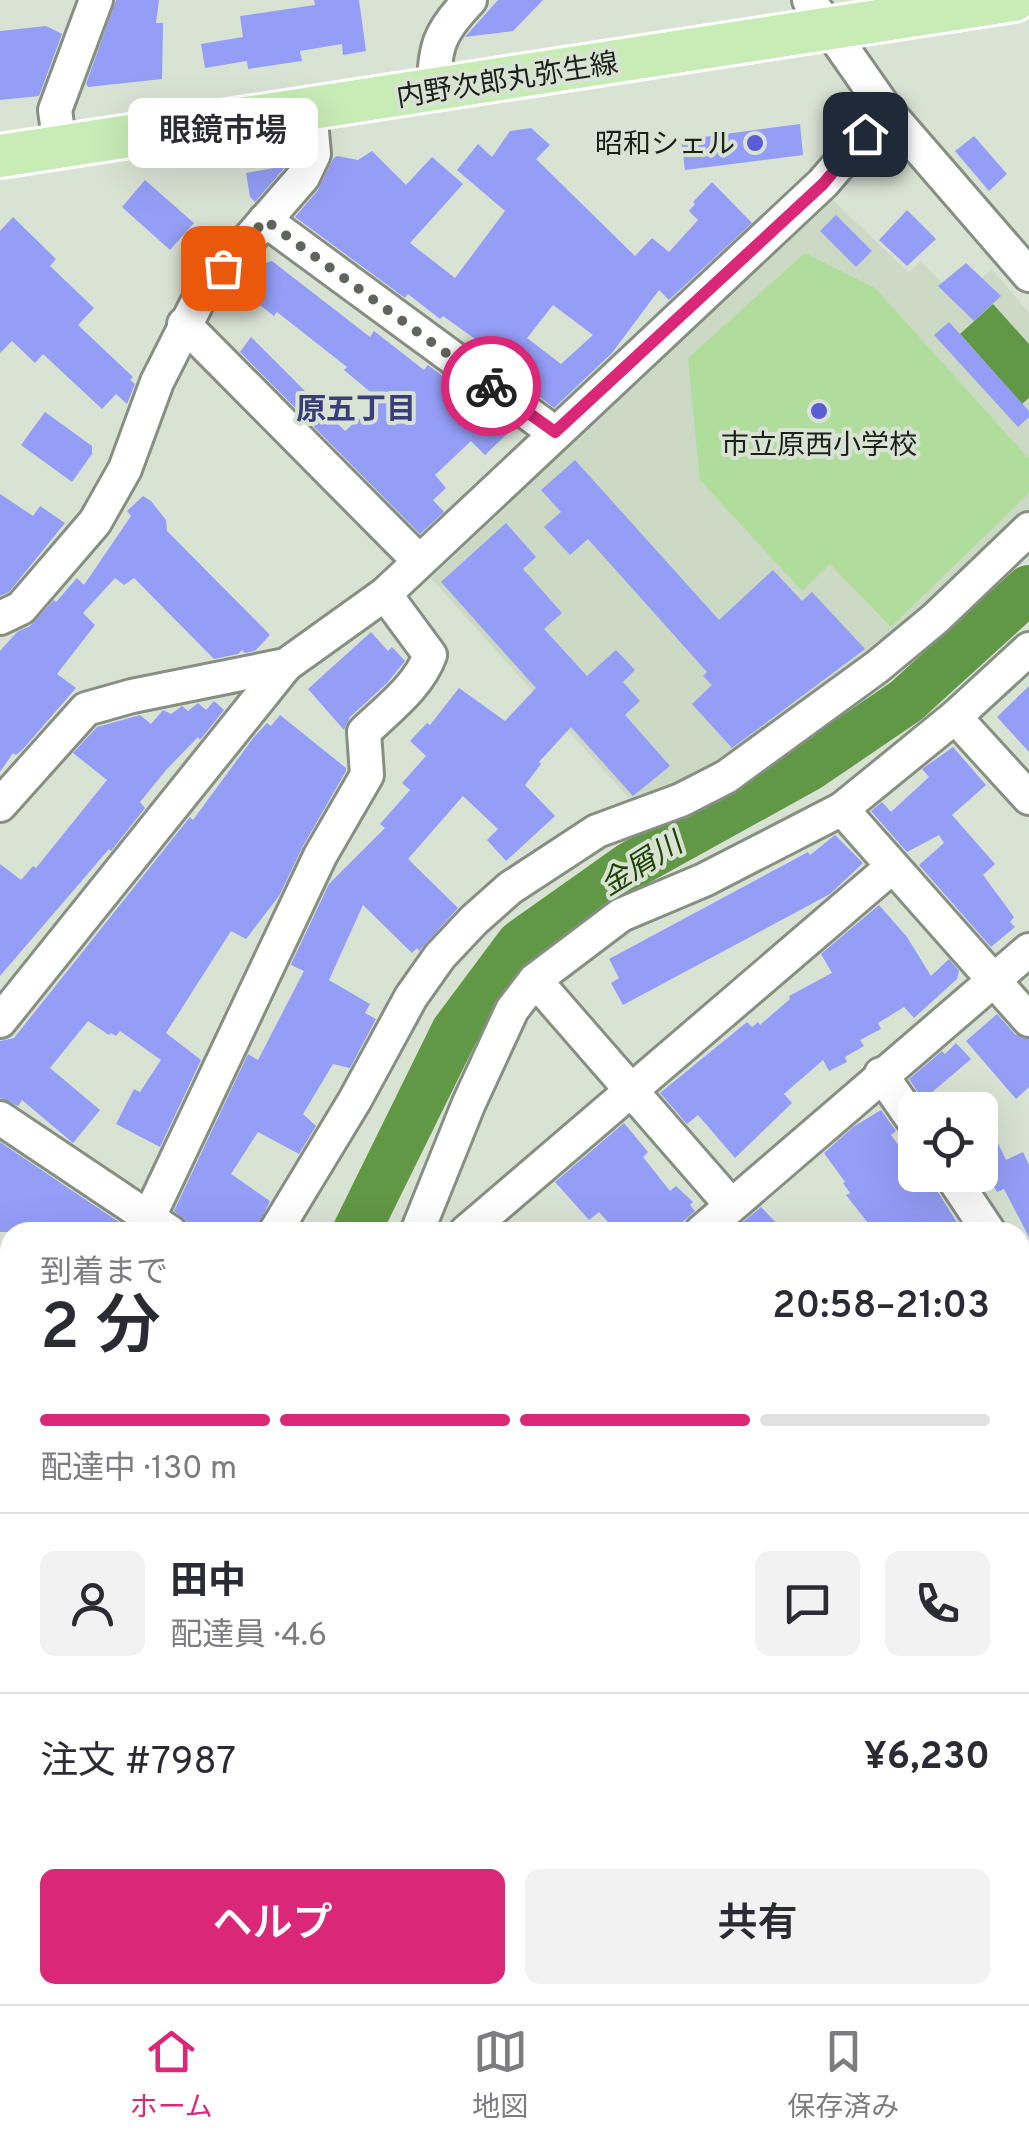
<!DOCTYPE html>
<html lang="ja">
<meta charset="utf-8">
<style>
:root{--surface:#fff;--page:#f2f2f3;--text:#2b2b33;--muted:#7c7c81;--line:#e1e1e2;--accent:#db2777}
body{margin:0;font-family:Overpass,"Noto Sans JP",sans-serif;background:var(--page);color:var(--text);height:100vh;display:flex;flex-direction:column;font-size:38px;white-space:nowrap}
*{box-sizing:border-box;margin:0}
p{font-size:32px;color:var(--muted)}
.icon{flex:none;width:55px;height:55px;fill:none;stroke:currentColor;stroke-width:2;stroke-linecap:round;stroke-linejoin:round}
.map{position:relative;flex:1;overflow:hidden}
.drawer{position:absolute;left:0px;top:1222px;width:1030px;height:782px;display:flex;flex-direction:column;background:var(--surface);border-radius:30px 30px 0 0;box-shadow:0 10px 40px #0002}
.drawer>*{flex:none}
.fabs{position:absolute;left:898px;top:1092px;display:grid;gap:20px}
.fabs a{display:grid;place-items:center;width:100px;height:100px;border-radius:15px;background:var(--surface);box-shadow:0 10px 40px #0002;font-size:50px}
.pin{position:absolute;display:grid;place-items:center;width:85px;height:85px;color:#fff;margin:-42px;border-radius:20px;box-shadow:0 5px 15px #0006}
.courier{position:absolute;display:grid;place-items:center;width:100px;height:100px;margin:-50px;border:8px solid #db2777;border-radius:50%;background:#fff;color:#222;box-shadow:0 2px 12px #0007}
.bubble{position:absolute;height:70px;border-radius:15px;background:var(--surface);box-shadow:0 10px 40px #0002;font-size:32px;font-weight:600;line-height:70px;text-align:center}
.headline em{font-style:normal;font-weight:600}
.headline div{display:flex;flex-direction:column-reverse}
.headline{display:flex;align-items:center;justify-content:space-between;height:170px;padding:0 40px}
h1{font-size:65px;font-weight:600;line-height:75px}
.bar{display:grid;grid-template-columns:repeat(4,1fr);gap:15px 10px;align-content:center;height:120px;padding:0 40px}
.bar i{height:12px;border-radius:8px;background:var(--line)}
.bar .selected{background:var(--accent)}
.bar p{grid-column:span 4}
.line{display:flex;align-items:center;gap:25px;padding:0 40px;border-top:2px solid var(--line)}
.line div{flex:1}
.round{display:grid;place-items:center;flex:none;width:105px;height:105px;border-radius:15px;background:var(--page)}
.primary-button{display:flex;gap:20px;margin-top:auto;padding:20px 40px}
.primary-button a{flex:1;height:115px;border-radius:15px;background:var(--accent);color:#fff;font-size:40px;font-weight:600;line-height:115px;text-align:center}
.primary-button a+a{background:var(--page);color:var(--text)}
.menu{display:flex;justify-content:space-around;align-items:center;height:140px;border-top:2px solid var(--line);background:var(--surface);font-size:28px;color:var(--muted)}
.menu a{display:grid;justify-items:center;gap:5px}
.menu .selected{color:var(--accent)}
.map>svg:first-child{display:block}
.built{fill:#cbd9c5}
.green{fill:#b0dd9c}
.water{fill:#619845}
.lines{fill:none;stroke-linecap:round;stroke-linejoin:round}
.river{stroke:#619845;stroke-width:48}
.building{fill:#949ef7;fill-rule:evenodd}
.minor-casing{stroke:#868f82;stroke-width:38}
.major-casing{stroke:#fff;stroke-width:48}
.highway-casing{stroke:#fff;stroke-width:52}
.minor{stroke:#fff;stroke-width:32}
.major{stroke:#c7ecb6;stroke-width:42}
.highway{stroke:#a2df86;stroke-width:48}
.done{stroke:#5f655c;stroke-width:10;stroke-dasharray:0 18}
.route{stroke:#db2777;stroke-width:12}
.poi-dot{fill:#5b5dd5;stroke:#d9e3d4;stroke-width:4}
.labels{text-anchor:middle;stroke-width:8;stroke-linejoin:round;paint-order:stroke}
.street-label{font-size:28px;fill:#1d211c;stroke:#d9e3d4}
.poi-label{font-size:28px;fill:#1d211c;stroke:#d9e3d4;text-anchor:end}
.neighbourhood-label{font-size:30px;font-weight:bold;fill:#393d79;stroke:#d9e3d4}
.water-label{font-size:30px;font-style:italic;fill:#204408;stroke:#d9e3d4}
</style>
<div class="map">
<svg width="1029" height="2004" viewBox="0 0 1029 2004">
<rect width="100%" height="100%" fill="#d9e3d4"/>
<!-- built -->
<polygon class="built" points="833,200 909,273 920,261 958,300 992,269 1029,313 1029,510 860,673 699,787 635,805 431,578"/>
<!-- green -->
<polygon class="green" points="805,253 875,288 1029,459 1029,493 891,627 830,564 802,591 700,480 688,358"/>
<!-- water -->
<polygon class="water" points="993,304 1029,344 1029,398 1022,404 960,334"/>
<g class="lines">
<!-- river -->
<g class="river">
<polyline points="356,1232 455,1031 520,944 630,866 809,767 906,701 1029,589"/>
<polyline points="0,1622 10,1612"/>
</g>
</g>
<!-- building -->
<g class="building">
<polygon points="116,0 159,0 156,23 163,23 162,79 88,87 86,84"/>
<polygon points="314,0 359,0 366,51 343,55 342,44 300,51 302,61 248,69 247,61 205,68 201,44 243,37 240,16 315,5"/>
<polygon points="498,0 543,0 513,31 465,37"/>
<polygon points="46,26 62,34 39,96 0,100 0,31"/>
<polygon points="800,124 803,155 685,170 681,140"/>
<path d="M531,128L550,145L536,159L635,256L652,238L669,252L698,220L689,211L695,204L693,202L712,182L752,223L669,300L659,290L612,353L554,408L481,351L485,346L443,316L440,319L408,294L405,298L295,217L318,190L333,159L337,156L358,160L372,151L406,185L432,157L463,184L410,243L455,278L505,211L457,170L478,144L492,157L510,131ZM553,305L593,335L561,364L527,338Z"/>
<polygon points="974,136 1007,174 989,191 955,151"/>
<polygon points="286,166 255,202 250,197 246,173"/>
<polygon points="145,180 194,223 170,250 122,207"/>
<polygon points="907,210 936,239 907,266 879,240"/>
<polygon points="836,215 872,251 856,267 820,231"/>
<polygon points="13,217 56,259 50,266 94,308 78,325 133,377 130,380 135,384 127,404 116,394 102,409 43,354 35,363 12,341 0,353 0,231"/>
<polygon points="257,260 261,264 272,261 370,337 374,331 424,370 428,365 512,429 485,455 471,441 435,475 446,488 433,500 444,512 420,534 240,352 251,337 345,431 380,400 344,370 347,367 277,312 274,316 235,286"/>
<polygon points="966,263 1001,296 974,321 938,286"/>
<polygon points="949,322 1029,411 1029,417 1018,427 934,335"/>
<polygon points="45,412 92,446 92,454 72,482 21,445"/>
<polygon points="575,460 719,620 773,570 802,601 812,592 865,649 732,748 692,704 712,685 703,676 707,672 588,539 570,555 544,527 561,512 541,490"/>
<polygon points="0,494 33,516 40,506 65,523 9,592 0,596"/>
<polygon points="143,496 151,501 166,520 167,531 270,635 255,651 245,653 242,650 238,654 214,659 134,578 124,585 115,578 83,613 95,625 57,674 76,688 23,749 16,755 13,753 0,772 0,651 17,632 30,626 54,600 56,602 77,578 84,585 131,516 127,511"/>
<polygon points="506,523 536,557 523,569 562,613 544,629 587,676 616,650 635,670 623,682 640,701 625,715 670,766 633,796 571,727 539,762 541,764 525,785 555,816 506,861 487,840 498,829 463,796 408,859 458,908 419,951 417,948 412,953 363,905 329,980 370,1004 365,1013 376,1019 350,1068 333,1064 303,1114 316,1126 299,1154 258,1132 231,1174 270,1201 255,1232 190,1232 187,1222 174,1211 248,1054 258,1060 304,971 291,965 292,962 329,884 385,828 380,824 410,790 402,783 426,756 410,741 427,723 430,725 459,688 505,721 536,688 441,582"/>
<polygon points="371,632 388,651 392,647 405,661 387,683 350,717 344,730 308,689"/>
<polygon points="1029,686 1029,752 997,717"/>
<polygon points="214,701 224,710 200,740 198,737 167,769 140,802 145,808 111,851 109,849 0,976 0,864 21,880 33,866 36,868 107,780 73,753 97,727 140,715 151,724 163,710 171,714 182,706 188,711 198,703 206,710"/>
<polygon points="280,715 346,768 346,771 303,846 279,896 246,939 231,931 166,1033 201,1060 160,1147 116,1124 134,1089 140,1092 161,1060 120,1031 116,1036 111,1033 109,1035 88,1021 50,1068 100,1110 73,1143 22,1100 18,1106 0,1098 0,1041 14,1038 190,817 193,820 254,737 267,723 271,726"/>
<polygon points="953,747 986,785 952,815 995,864 983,875 1014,917 1010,922 1015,927 991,947 919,865 944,843 939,835 907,852 871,811 882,802 891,812 929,777 922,769"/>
<polygon points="835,835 863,863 830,894 623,1005 611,983 619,978 609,959 808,852 810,855"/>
<polygon points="879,905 907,937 931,976 949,959 959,971 957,979 914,1018 904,1007 878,1023 881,1029 860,1040 864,1046 845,1057 847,1062 829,1071 823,1060 784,1094 792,1103 735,1158 698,1115 687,1124 660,1093 747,1022 752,1027 758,1022 760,1025 790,999 789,996 832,973 821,954"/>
<polygon points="997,1014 1015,1034 1029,1039 1029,1087 1016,1099 966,1041"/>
<polygon points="956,1043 971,1059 923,1100 909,1079 942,1051 945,1054"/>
<polygon points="980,1105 1006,1160 1023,1152 1029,1165 1029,1237 1004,1189 997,1192 993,1185 984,1189 975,1175 980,1175"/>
<polygon points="881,1110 896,1131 891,1135 915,1168 915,1175 931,1175 934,1186 963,1232 875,1232 846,1195 850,1193 843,1183 845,1182 824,1153 853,1127"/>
<polygon points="624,1123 648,1152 643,1157 670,1191 676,1186 693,1202 690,1205 695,1211 671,1232 617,1232 599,1212 589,1220 555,1182"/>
<polygon points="0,1142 89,1202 134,1232 0,1232"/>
<polygon points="761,1207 785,1232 731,1232"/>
</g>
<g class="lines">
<defs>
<g id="minor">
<polyline points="809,0 886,110 1029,275"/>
<path d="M434,91C434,47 439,32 470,0"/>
<polyline points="60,146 55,110 96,0"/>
<polyline points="265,220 555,433"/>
<polyline points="184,324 419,561"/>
<polyline points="0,618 21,608 95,522 125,469 157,382 202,293 303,177 314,154 310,109"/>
<polyline points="955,717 1029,798"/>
<polyline points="0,805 86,709 132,696 286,665 385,594 823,183 886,110"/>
<polyline points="842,809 955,717 1029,649"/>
<polyline points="535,980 731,1205"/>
<polyline points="0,1021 286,665"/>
<polyline points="881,1074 915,1123"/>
<polyline points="0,1118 170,1232"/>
<polyline points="951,1175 989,1232"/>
<path d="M149,1217L320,856L367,775L364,732C387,710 419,686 430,655L385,594"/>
<polyline points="275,1232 355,1100 411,997 440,956 474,920 510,888 597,831 681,800 726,777 877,667 936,618 1029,529"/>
<polyline points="417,1232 469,1103 512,1010 535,980 621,915 704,880 842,809 1029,1020"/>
<polyline points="466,1232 892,867"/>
<polyline points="701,1232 1029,950"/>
<polyline points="1020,1285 1029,1300"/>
<polyline points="1020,1347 1029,1339"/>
<polyline points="0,1540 10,1530"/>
<polyline points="1020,1618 1029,1610"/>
<polyline points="0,1701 10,1690"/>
<polyline points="1020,1764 1029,1761"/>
<polyline points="1020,1831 1029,1837"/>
<polyline points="374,1995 380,2004"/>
<polyline points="241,2004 252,1995"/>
<polyline points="536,2004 543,1995"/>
<polyline points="818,2004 835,1995"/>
</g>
<polyline id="major" points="0,156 1014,0"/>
<g id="highway">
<polyline points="0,1932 10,1946"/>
<polyline points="69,1995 75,2004"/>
</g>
</defs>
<!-- minor casing -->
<use href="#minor" class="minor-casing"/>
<!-- major casing -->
<use href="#major" class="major-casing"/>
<!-- highway casing -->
<use href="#highway" class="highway-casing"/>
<!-- minor -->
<use href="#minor" class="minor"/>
<!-- major -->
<use href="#major" class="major"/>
<!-- highway -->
<use href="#highway" class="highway"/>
</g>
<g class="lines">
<!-- done -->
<polyline class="done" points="223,268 265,220 491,386"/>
<!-- route -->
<polyline class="route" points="491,386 555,432 823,184 865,134"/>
</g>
<!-- markers -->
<g class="poi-dot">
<circle cx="755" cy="143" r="10"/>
<circle cx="819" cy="411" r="10"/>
</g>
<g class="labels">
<!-- street labels -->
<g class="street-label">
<text transform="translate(507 79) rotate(-9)" y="10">内野次郎丸弥生線</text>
</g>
<!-- poi labels -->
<g class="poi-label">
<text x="735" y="153">昭和シェル</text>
<text x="819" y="454" text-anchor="middle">市立原西小学校</text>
</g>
<!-- neighbourhood labels -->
<g class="neighbourhood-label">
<text x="356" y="419">原五丁目</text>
</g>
<!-- water labels -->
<g class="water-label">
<text transform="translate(641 864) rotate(-32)" y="10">金屑川</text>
</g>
</g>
</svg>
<div class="fabs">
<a><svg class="icon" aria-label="locate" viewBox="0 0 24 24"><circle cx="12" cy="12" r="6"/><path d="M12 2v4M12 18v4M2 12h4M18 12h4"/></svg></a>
</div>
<div class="pin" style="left:223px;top:268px;background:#ea580c"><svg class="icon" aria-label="bag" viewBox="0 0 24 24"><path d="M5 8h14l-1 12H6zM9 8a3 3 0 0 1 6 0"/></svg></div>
<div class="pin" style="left:865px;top:134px;background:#1f2937"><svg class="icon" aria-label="home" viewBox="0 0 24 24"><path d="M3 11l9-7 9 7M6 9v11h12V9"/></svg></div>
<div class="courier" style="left:491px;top:386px"><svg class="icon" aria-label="bike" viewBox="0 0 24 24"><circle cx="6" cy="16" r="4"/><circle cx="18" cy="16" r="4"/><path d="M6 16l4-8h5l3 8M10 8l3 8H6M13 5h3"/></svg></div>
<div class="bubble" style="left:128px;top:98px;width:190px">眼鏡市場</div>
<section class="drawer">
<div class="headline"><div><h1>2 分</h1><p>到着まで</p></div><em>20:58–21:03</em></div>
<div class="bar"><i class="selected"></i><i class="selected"></i><i class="selected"></i><i></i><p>配達中 · 130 m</p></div>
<div class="line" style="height:180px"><a class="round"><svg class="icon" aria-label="person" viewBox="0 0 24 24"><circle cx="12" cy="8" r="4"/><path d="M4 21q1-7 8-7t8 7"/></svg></a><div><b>田中</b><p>配達員 · 4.6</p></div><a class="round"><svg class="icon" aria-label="chat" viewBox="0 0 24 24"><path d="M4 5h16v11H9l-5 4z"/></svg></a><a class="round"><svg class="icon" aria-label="phone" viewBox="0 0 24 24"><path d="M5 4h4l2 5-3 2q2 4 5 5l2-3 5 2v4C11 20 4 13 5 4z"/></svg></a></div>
<div class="line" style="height:130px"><div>注文 #7987</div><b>¥6,230</b></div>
<div class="primary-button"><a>ヘルプ</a><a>共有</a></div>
</section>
</div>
<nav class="menu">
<a class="selected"><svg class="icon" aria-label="home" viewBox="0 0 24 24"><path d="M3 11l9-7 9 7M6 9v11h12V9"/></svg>ホーム</a>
<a><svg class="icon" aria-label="map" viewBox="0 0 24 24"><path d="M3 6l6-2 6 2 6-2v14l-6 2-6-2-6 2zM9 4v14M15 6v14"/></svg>地図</a>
<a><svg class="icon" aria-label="saved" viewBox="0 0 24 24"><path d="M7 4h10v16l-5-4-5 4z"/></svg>保存済み</a>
</nav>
